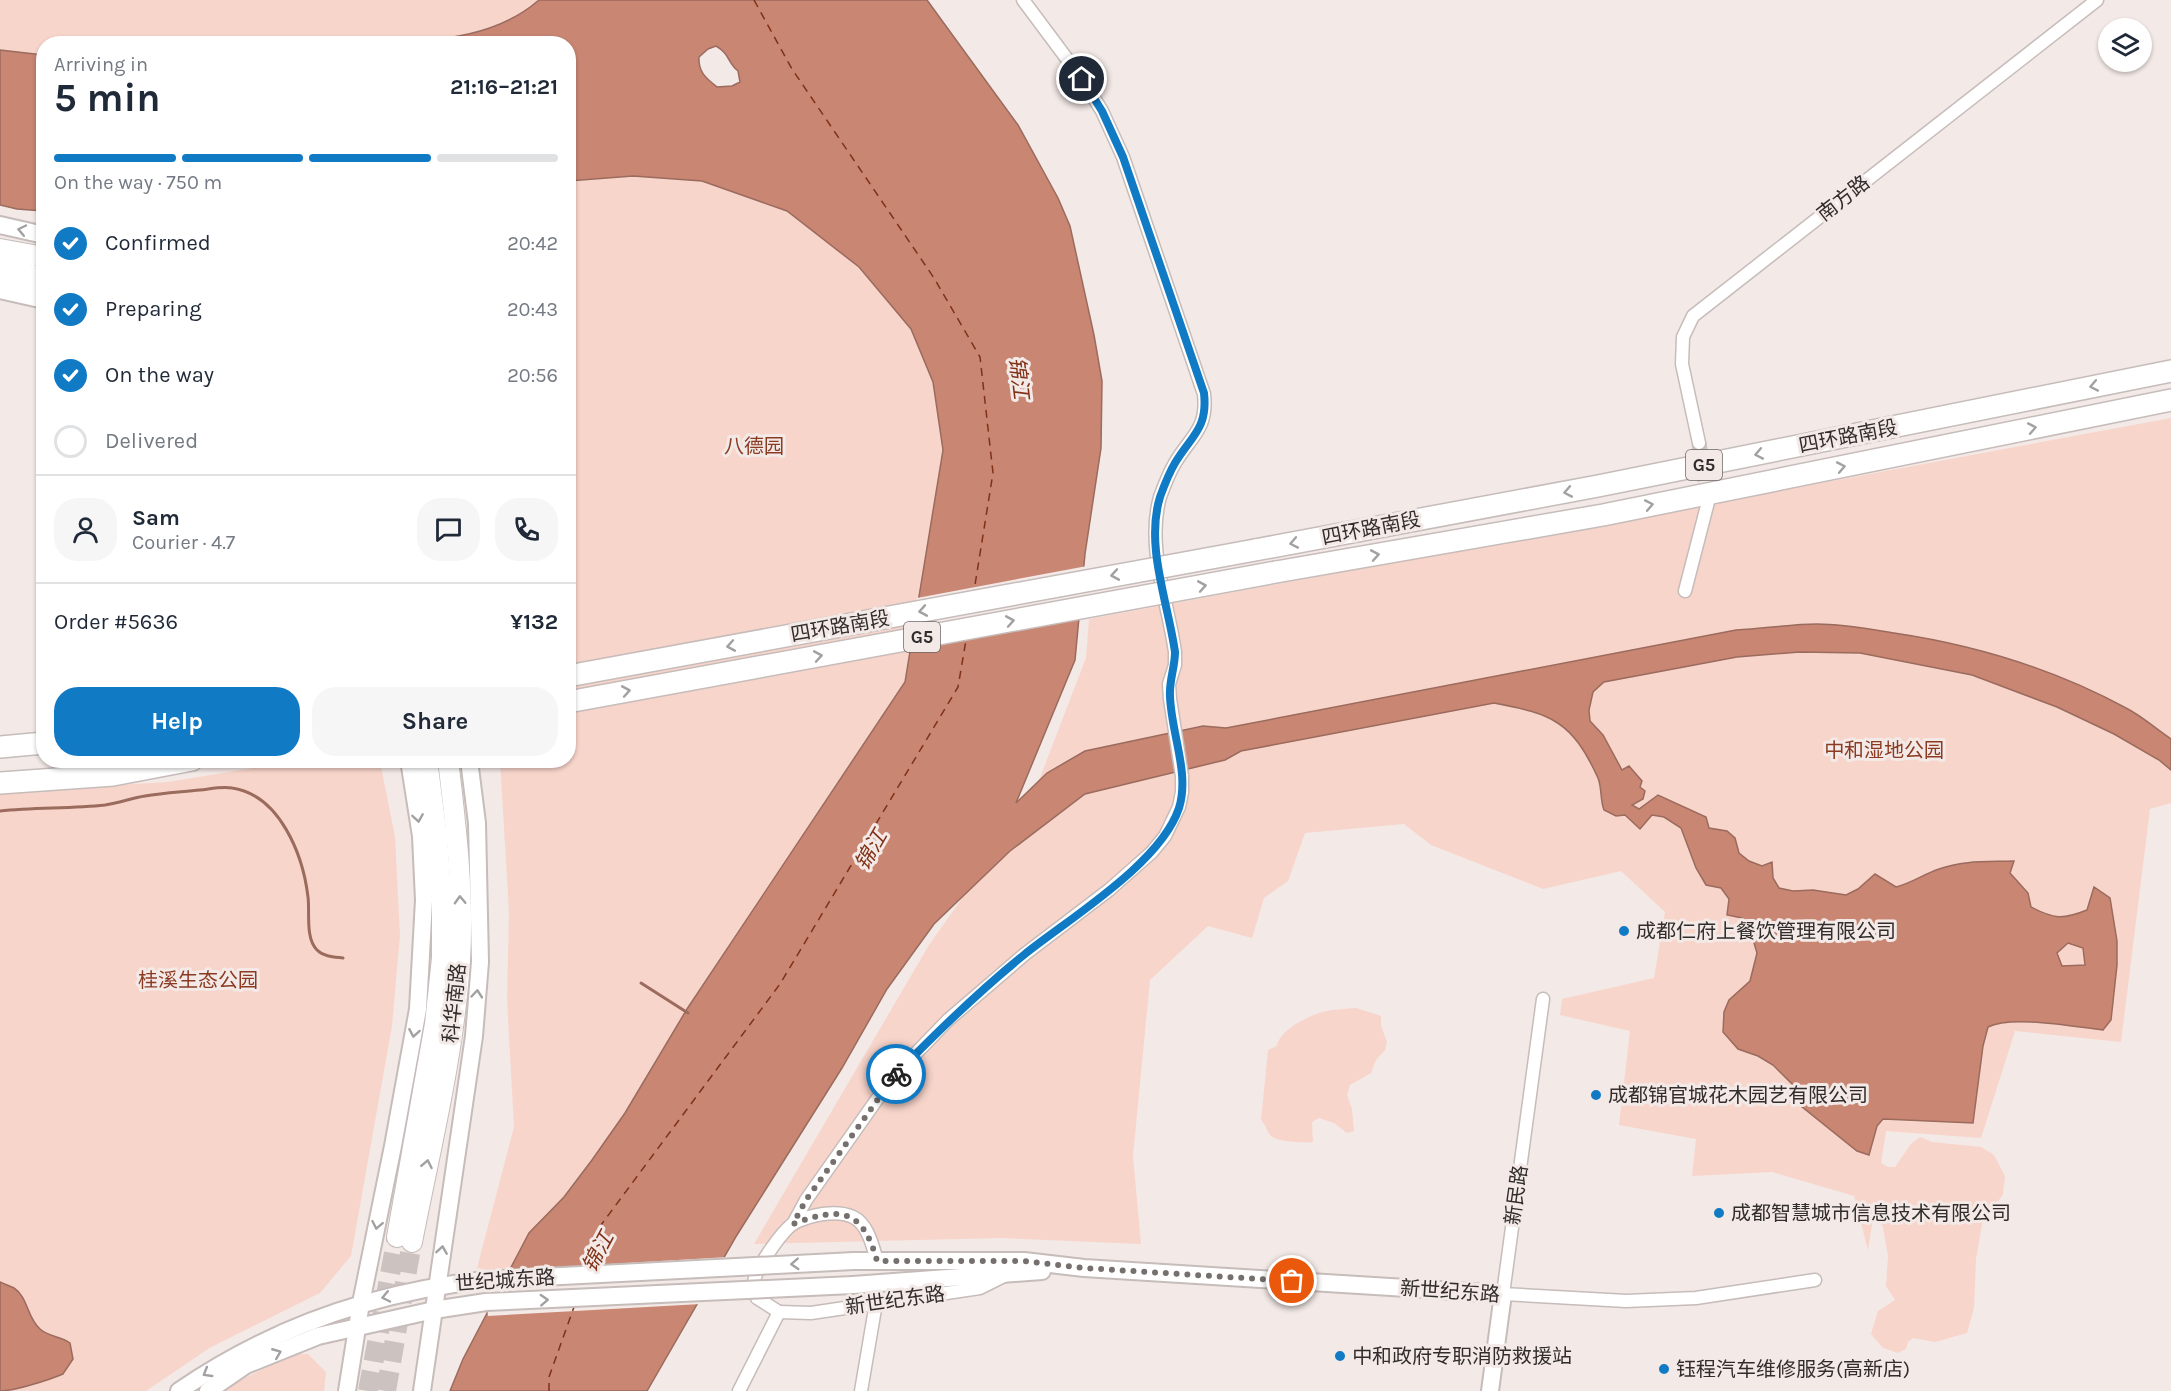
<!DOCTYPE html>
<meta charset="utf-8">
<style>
:root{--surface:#fff;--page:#f6f6f7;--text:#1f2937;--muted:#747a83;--line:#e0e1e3;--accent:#117ac5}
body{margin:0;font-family:Karla,"Noto Sans SC",sans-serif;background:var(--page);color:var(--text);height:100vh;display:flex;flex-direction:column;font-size:22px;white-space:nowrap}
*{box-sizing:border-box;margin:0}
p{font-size:20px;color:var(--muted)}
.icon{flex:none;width:33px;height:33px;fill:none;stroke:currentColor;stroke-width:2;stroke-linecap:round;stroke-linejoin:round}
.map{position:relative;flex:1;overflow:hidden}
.sheet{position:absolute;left:36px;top:36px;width:540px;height:732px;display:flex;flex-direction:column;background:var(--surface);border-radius:24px;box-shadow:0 2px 4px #0004}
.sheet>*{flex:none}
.buttons{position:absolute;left:2098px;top:18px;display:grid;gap:12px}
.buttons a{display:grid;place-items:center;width:54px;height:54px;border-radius:50%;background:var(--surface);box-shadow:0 2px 4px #0004;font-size:30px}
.pin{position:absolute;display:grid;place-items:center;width:51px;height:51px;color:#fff;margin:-26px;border:3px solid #fff;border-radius:50%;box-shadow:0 2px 6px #0007}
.courier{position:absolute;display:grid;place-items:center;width:60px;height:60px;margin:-30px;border:4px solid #117ac5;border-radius:50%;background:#fff;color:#222;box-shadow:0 2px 8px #0007}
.headline em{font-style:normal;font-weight:700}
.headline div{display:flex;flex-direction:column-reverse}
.headline{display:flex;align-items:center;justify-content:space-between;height:102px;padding:0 18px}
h1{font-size:39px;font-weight:700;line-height:45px}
.bar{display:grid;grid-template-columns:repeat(4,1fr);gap:9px 6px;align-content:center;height:72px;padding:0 18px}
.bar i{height:8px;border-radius:4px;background:var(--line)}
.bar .on{background:var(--accent)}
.bar p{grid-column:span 4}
.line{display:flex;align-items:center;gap:15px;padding:0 18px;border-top:2px solid var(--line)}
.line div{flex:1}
.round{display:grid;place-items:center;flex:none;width:63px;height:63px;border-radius:24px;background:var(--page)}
ol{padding:0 18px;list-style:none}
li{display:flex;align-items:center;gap:18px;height:66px}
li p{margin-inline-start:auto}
li .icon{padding:6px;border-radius:50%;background:var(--accent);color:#fff;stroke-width:4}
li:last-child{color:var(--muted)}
li i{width:33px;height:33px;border:3px solid var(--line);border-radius:50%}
.cta{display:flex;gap:12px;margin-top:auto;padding:12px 18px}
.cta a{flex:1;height:69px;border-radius:24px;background:var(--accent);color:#fff;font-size:24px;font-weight:700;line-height:69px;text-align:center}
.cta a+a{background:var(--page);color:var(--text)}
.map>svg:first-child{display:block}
.green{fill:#f8d5cb}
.water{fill:#c88673;stroke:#9b6b5e;stroke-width:1.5;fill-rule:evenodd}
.pier{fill:#f3e9e6}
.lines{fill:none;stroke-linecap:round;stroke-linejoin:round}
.stream{stroke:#9b6b5e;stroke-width:3}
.ferry{stroke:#813118;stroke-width:1.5;stroke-dasharray:8 6;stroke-linecap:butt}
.tertiary-tunnel{stroke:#ccc3c1;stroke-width:15;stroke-dasharray:15 8;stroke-linecap:butt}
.trunk-tunnel{stroke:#ccc3c1;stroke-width:20;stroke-dasharray:20 10;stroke-linecap:butt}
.minor-casing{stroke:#c6bcba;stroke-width:15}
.secondary-casing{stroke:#c6bcba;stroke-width:20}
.trunk-casing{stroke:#c6bcba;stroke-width:22}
.motorway-casing{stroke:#c6bcba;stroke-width:24}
.minor{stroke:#fff;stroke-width:12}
.secondary{stroke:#fff;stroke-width:16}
.trunk{stroke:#fff;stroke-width:20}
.motorway{stroke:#fff;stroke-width:21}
.secondary-bridge-casing{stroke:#c6bcba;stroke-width:20;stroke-linecap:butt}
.motorway-bridge-casing{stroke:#c6bcba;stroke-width:24;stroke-linecap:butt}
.secondary-bridge{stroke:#fff;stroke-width:16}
.motorway-bridge{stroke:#fff;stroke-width:21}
.oneway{stroke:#a2a0a0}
.done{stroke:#756f6d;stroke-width:6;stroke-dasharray:0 10.8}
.route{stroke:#117ac5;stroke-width:8}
.poi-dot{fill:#117ac5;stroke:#f3e9e6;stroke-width:2}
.labels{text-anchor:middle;stroke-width:6;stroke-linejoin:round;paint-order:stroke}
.shield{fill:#f3e9e6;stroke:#6b6564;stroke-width:1.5}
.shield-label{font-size:18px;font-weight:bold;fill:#312d2c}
.street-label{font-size:20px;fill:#312d2c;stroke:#f3e9e6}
.park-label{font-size:20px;fill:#8c3b23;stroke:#f3e9e6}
.poi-label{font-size:20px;fill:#312d2c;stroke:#f3e9e6;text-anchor:start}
.water-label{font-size:21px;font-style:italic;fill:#813118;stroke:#f3e9e6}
</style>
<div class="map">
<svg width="2171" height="1391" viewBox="0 0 2171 1391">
<rect width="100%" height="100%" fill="#f3e9e6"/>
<!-- green -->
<g class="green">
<polygon points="0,0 539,0 511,20 455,38 370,44 44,44 43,55 0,50"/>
<polygon points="633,176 702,181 787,211 859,267 911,329 933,382 943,450 905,682 687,1009 625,1113 592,1160 564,1197 529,1233 508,1274 477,1268 514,1127 507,999 509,912 500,761 568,760 569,181"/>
<polygon points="2171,418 2171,803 2150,809 2121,1042 2015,1031 1981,1138 1886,1131 1881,1163 1888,1167 1895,1167 1911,1144 1920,1137 1932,1142 1981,1147 1994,1155 2005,1176 2003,1194 1999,1200 1985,1211 1983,1219 1976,1259 1974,1308 1967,1333 1935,1342 1913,1338 1908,1342 1906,1349 1898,1353 1883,1348 1871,1334 1878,1311 1895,1300 1886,1286 1888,1256 1883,1227 1874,1212 1868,1250 1854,1196 1772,1172 1692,1176 1696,1139 1619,1125 1630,1031 1560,1015 1562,999 1654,978 1665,912 1621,871 1543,889 1431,845 1404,824 1305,833 1288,881 1264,898 1252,938 1208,926 1150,980 1133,1156 1141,1244 1001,1238 754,1244 929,945 1031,801 1086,658 1089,619"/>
<polygon points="295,761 380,761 395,837 400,935 392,1026 351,1256 320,1293 211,1347 146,1391 0,1391 0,792 168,782"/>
<path d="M1356,1008L1381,1016V1026L1387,1042L1385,1050L1376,1060L1371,1073L1350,1085L1347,1095L1352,1109L1354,1131L1347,1133L1334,1123L1319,1118L1312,1122L1313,1142C1306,1143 1277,1142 1271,1136C1267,1132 1266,1125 1261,1120L1268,1050L1277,1046C1279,1030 1311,1014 1327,1011C1336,1009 1347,1009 1356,1008Z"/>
<polygon points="293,1354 308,1354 326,1372 324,1391 219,1391"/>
</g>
<!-- water -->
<g class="water">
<path d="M539,0H927L1018,125L1058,198L1070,226L1094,335L1102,381L1101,448L1085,554L1075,660L1016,803L1047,773L1085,751L1203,726L1226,728L1736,630C1763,629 1790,624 1817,624C1843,624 1869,629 1894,633C1975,645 2054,669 2126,708C2142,716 2156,729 2171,739V770L2159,760L2114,734L2057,707L1972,675L1860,653L1800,652L1737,657L1604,682L1593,692L1589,710L1590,721L1603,735L1622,770L1629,766L1642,781L1640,787L1645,791L1643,799L1632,805L1639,809L1658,795L1706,817L1709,828L1727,831L1735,838L1739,853L1749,861L1762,866L1772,862L1773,878L1779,888L1793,891L1813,890L1846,895L1858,889L1875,874L1896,887C1912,883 1924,874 1939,869C1963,860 1989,862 2014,861L2010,873L2028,893L2031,907C2054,919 2062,920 2087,910L2094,887L2110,898L2117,941V965L2111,1020L2103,1030C2075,1027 2012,1015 1988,1027L1983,1046L1973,1123L1883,1119L1877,1126L1869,1155L1857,1151L1796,1102L1792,1084L1773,1065L1758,1056L1738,1049L1723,1032L1724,1012L1729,1000L1750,981L1757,953L1751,933L1742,918L1727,915L1729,899L1721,888L1706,885L1696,868L1681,828L1664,817L1652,815L1640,829L1625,815L1616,816L1604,810C1600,800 1602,788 1598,778C1572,721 1552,714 1494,703L1241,751L1225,760L1085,794L1010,851L934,924L887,989L842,1068L737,1235L647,1391H450L463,1359L529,1233L564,1197L592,1160L625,1113L687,1009L905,682L943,450L933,382L911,329L859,267L787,211L702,181L633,176L569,181L568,44H370C430,40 492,41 539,0ZM716,46C730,54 727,62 738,71L740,82L732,86L717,87C706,78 698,72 699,57L708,49ZM2068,943L2083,948L2085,965L2062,966L2057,953Z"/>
<polygon points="0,50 43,55 43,211 17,209 0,205"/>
<path d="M0,1282C4,1284 10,1286 14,1288C28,1297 27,1318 40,1329C49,1337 60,1336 70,1343L73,1359L63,1374C49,1380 14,1391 0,1391Z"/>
</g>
<!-- pier -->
<g class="pier">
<polygon points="1087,566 1082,617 907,652 917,598"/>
<polygon points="728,1257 701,1304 488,1316 487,1306 507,1270"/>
</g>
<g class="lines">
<!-- stream -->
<g class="stream">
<path d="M0,811C35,807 70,809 105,805C119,803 132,798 145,796C163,793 182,792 200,790C210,789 222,786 232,788C280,795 303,855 308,897C310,912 305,938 317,950C324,957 335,957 343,958"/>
<polyline points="641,983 688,1013"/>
</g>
<!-- ferry -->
<g class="ferry">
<polyline points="754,0 792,69 934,278 980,357 993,473 974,591"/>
<polyline points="587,1268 601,1225 780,984 958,687 966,640"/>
<polyline points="549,1391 549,1377 574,1307"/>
</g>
<!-- tertiary-tunnel -->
<polyline class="tertiary-tunnel" points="1699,443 1708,502"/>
<!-- trunk-tunnel -->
<g class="trunk-tunnel">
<polyline points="368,1391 397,1237"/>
<polyline points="386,1391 412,1242"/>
</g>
<defs>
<g id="minor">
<polyline points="1699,443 1682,364 1683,337 1693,316 2097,0"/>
<polyline points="1685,591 1708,502"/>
<polyline points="1543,999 1503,1294 1626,1301 1696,1298 1815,1280"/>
<path d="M793,1224L806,1200L892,1078L948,1020L1025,954L1109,890L1152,852L1165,836L1179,807L1182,792V776L1170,699L1169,684L1175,665V652C1168,602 1146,547 1160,497C1164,486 1169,473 1175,463C1191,436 1208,429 1204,394L1123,157L1102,111L1082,79L1023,0"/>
<polyline points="779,1312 811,1313 980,1288 1004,1276"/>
<path d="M779,1312L757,1298C756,1294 754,1288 754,1284C753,1271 783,1230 794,1223C810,1215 836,1209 853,1217C868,1224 873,1247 877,1261"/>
<polyline points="739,1391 779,1312"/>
<polyline points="861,1391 876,1303"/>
</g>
<g id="secondary">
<polyline points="0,225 44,235"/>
<polyline points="0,277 34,285"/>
<polyline points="0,290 44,300"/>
<polyline points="854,1261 1024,1261 1084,1268 1503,1294 1490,1391"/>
<polyline points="853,1285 1042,1271"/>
<path d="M179,1391C272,1327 373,1292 485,1280"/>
<polyline points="208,1391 246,1365 318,1336 434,1310 486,1302"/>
<polyline points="347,1391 361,1303 393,1146 418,1009 424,900 421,836 409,760"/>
<polyline points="422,1391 474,1036 480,962 477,823 469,760"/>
</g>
<g id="trunk">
<polyline points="0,249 44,257"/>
<polyline points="0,267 44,278"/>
<polyline points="397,1237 435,1024 442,958 442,905 437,837 427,760"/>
<path d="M412,1242C430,1149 454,1055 460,960C464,893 456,826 448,760"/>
</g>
<g id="motorway">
<polyline points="1255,550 1598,486 2171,371"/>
<polyline points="1276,572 1603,515 2171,400"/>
<polyline points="0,747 44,743"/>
<polyline points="0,783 113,775 192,760"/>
</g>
</defs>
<!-- minor casing -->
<use href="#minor" class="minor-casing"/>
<!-- secondary casing -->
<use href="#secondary" class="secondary-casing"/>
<!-- trunk casing -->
<use href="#trunk" class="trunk-casing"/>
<!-- motorway casing -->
<use href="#motorway" class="motorway-casing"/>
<!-- minor -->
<use href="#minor" class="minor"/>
<!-- secondary -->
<use href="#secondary" class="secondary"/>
<!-- trunk -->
<use href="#trunk" class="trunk"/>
<!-- motorway -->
<use href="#motorway" class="motorway"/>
<defs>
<g id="secondary-bridge">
<polyline points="485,1280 854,1261"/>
<polyline points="486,1302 853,1285"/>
</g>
<g id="motorway-bridge">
<polyline points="568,676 1255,550"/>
<polyline points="568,702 1276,572"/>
</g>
</defs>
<!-- secondary-bridge casing -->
<use href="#secondary-bridge" class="secondary-bridge-casing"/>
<!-- motorway-bridge casing -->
<use href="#motorway-bridge" class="motorway-bridge-casing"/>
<!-- secondary-bridge -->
<use href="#secondary-bridge" class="secondary-bridge"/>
<!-- motorway-bridge -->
<use href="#motorway-bridge" class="motorway-bridge"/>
</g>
<!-- one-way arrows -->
<defs><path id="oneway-chevron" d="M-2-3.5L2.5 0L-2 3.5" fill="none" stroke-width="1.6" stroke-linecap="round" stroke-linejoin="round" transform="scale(1.5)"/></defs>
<g class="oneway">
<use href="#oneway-chevron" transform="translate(22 230) rotate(-168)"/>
<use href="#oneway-chevron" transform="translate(2094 386) rotate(169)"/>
<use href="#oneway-chevron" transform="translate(2032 428) rotate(-11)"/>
<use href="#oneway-chevron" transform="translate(1759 454) rotate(169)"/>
<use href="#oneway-chevron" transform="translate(1841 467) rotate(-11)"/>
<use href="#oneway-chevron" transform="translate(1568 492) rotate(169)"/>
<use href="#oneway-chevron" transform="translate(1649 505) rotate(-11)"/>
<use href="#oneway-chevron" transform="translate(1294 543) rotate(169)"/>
<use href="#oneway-chevron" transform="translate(1375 555) rotate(-10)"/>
<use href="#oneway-chevron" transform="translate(1115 575) rotate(170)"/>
<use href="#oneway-chevron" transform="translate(1202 586) rotate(-10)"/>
<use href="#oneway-chevron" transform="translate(923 611) rotate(170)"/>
<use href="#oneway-chevron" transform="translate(1010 621) rotate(-10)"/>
<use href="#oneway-chevron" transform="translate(731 646) rotate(170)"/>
<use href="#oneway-chevron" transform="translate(818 656) rotate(-10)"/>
<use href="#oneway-chevron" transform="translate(626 691) rotate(-10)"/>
<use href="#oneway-chevron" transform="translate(418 818) rotate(81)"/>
<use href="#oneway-chevron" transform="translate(460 900) rotate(-92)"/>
<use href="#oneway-chevron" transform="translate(477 994) rotate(-85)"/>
<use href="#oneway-chevron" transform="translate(414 1033) rotate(100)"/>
<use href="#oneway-chevron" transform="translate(427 1164) rotate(-79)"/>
<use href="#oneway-chevron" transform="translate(377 1225) rotate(101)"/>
<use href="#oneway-chevron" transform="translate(442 1250) rotate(-81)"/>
<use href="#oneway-chevron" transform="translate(795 1264) rotate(177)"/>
<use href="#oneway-chevron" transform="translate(386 1297) rotate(168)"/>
<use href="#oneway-chevron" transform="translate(544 1300) rotate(-3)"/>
<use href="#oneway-chevron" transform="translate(277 1353) rotate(-22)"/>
<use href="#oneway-chevron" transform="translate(207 1373) rotate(149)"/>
</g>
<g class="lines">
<!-- done -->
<path class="done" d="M896,1074L806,1200L793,1224C840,1206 863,1209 877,1261H1024L1084,1268L1292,1281"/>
<!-- route -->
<path class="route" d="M896,1074C937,1032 979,991 1025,954C1070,918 1161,863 1179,808C1190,773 1171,733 1170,696C1169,681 1175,667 1175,652C1168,602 1145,546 1160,497C1164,486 1169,473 1175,463C1191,436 1208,429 1204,393L1123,157L1102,111L1082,79"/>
</g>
<!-- markers -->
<g class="poi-dot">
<circle cx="1624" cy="931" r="6"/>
<circle cx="1596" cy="1095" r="6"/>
<circle cx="1719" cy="1213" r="6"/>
<circle cx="1340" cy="1356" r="6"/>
<circle cx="1664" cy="1369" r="6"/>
</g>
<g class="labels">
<!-- shield labels -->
<g class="shield">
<rect x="1686" y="450" width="36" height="30" rx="4.5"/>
<rect x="904" y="622" width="36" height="30" rx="4.5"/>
</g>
<g class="shield-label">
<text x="1704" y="471">G5</text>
<text x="922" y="643">G5</text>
</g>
<!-- street labels -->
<g class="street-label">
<text transform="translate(1843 198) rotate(-38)" y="7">南方路</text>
<text transform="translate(1848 436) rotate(-11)" y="7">四环路南段</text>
<text transform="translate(1371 528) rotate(-11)" y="7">四环路南段</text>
<text transform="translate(840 626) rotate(-10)" y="7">四环路南段</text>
<text transform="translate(454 1003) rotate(-84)" y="7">科华南路</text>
<text transform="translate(1516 1195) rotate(-82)" y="7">新民路</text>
<text transform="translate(505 1280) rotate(-4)" y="7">世纪城东路</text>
<text transform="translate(1450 1291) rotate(4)" y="7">新世纪东路</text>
<text transform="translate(895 1300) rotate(-8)" y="7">新世纪东路</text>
</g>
<!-- park labels -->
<g class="park-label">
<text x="754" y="453">八德园</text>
<text x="1884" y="757">中和湿地公园</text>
<text x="198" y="987">桂溪生态公园</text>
</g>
<!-- poi labels -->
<g class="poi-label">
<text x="1636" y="938">成都仁府上餐饮管理有限公司</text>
<text x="1608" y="1102">成都锦官城花木园艺有限公司</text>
<text x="1731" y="1220">成都智慧城市信息技术有限公司</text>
<text x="1352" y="1363">中和政府专职消防救援站</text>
<text x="1676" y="1376">钰程汽车维修服务(高新店)</text>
</g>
<!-- water labels -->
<g class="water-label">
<text transform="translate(1019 378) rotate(83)" y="7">锦江</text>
<text transform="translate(871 850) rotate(-60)" y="7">锦江</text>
<text transform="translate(598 1252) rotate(-62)" y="7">锦江</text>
</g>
</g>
</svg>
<div class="buttons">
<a><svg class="icon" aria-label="layers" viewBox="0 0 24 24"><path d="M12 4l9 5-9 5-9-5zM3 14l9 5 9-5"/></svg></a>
</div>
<div class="pin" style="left:1292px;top:1281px;background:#ea580c"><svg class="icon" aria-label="bag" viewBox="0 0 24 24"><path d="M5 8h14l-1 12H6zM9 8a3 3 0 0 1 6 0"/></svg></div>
<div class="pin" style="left:1082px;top:79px;background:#1f2937"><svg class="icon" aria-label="home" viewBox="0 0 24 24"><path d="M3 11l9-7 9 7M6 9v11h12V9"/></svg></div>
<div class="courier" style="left:896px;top:1074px"><svg class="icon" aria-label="bike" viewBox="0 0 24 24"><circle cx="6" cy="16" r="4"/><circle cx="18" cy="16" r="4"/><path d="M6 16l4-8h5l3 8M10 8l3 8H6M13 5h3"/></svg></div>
<section class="sheet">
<div class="headline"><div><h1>5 min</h1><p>Arriving in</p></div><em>21:16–21:21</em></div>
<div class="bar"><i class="on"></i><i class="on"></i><i class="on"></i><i></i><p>On the way · 750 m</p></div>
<ol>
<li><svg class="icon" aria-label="check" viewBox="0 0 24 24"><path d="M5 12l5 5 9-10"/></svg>Confirmed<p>20:42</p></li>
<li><svg class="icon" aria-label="check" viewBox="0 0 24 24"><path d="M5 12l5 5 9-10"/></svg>Preparing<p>20:43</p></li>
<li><svg class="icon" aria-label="check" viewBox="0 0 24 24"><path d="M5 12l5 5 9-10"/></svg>On the way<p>20:56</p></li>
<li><i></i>Delivered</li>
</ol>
<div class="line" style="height:108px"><a class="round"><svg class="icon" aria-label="person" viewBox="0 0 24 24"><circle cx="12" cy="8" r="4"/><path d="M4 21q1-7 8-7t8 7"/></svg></a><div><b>Sam</b><p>Courier · 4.7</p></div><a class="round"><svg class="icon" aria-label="chat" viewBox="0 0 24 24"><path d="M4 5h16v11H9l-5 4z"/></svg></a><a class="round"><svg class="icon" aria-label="phone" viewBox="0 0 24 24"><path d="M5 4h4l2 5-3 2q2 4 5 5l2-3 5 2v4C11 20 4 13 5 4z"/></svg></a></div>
<div class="line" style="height:78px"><div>Order #5636</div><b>¥132</b></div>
<div class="cta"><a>Help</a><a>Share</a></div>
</section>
</div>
